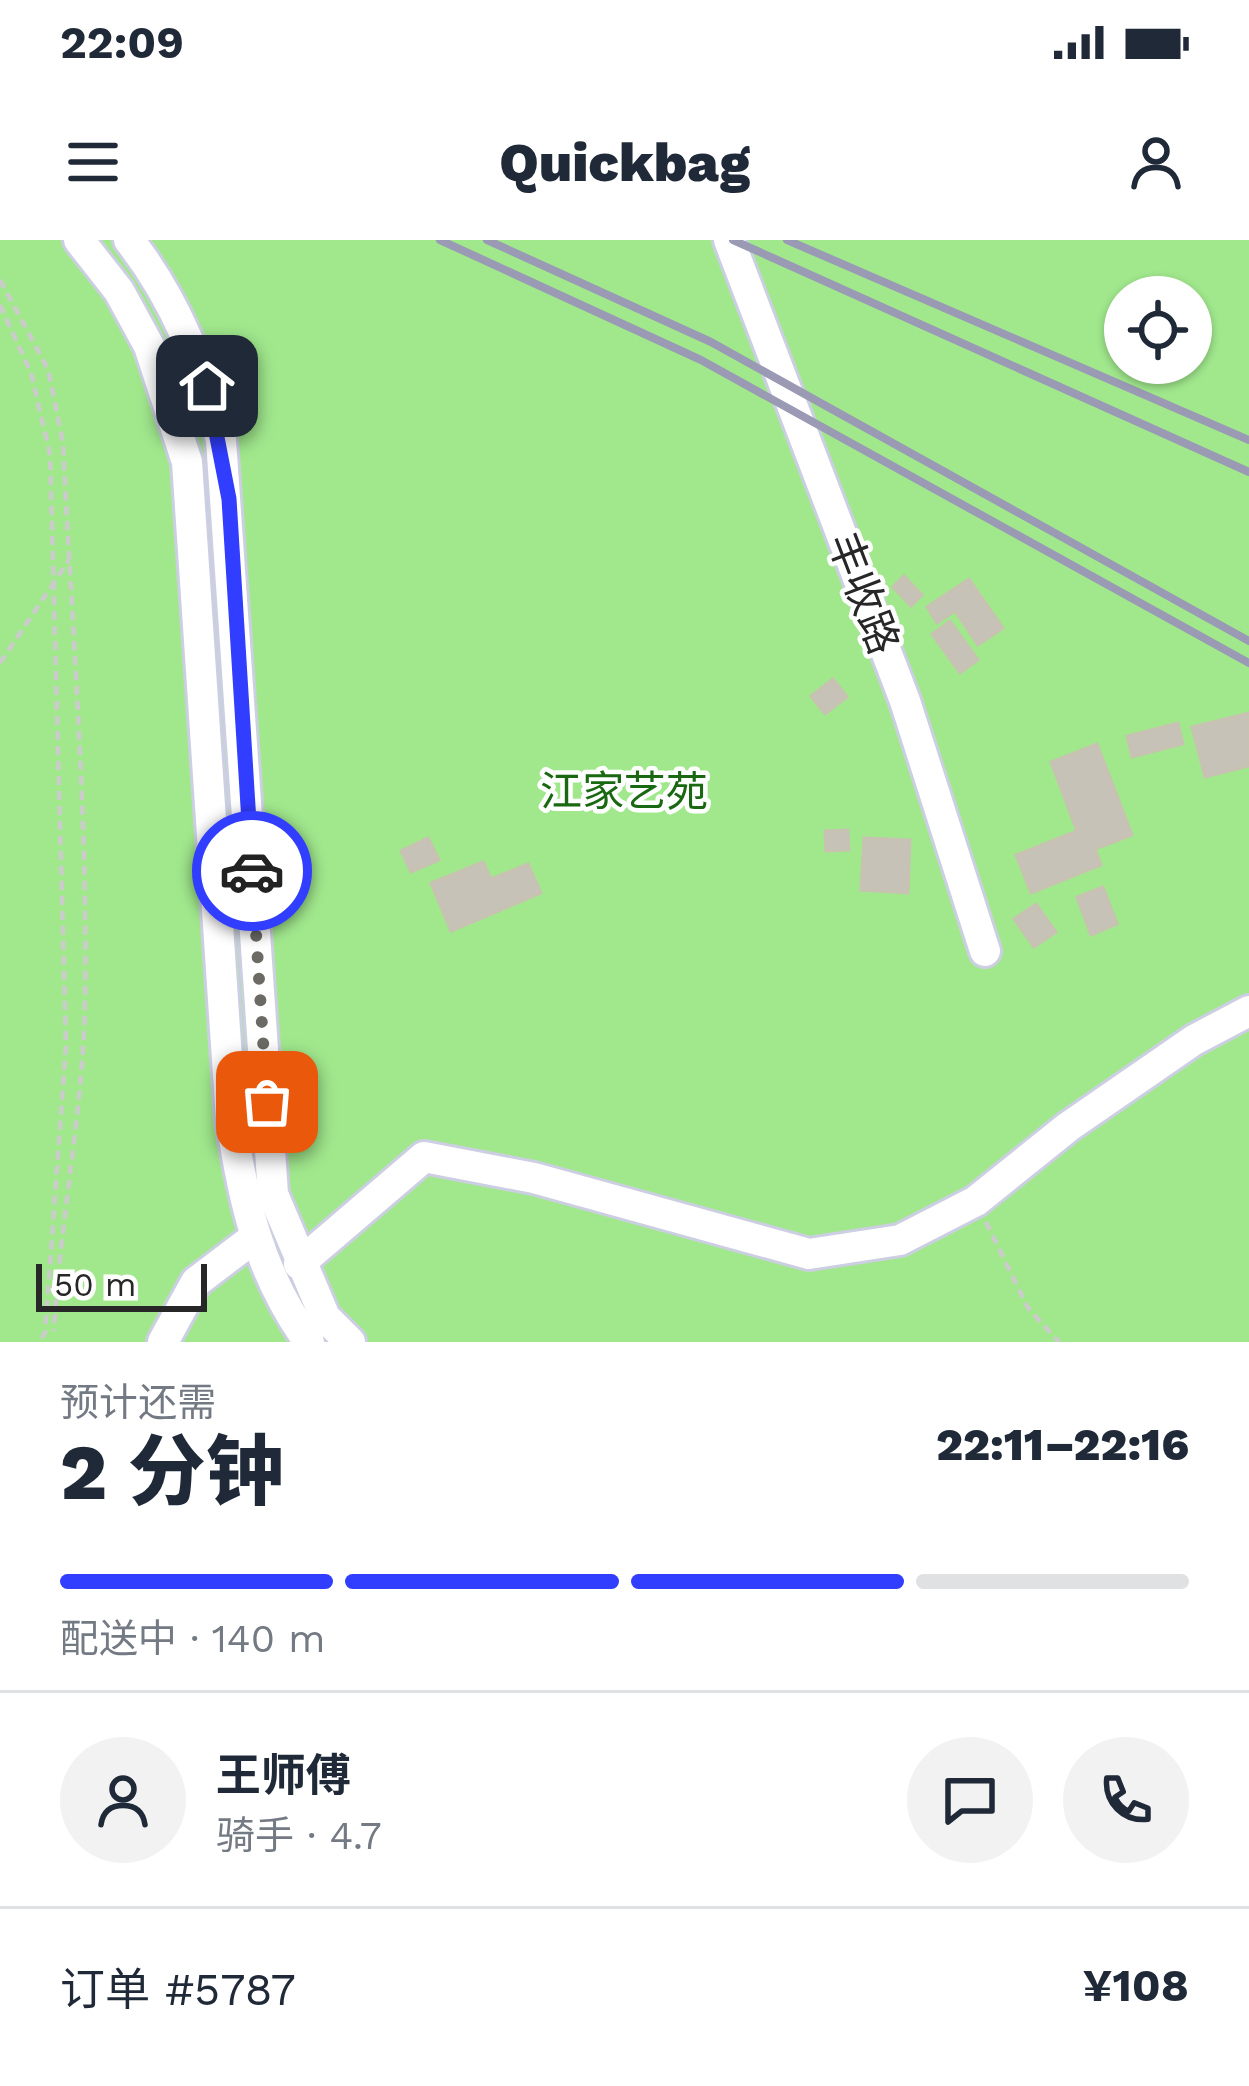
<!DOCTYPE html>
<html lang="zh">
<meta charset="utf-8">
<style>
:root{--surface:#fff;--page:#f2f2f3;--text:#1f2937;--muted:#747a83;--line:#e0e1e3;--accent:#313dff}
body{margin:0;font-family:"Work Sans","Noto Sans SC",sans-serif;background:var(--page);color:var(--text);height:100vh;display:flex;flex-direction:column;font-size:45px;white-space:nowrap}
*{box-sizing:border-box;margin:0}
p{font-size:39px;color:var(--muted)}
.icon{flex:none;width:66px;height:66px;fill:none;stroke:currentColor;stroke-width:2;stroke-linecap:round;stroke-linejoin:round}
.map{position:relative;height:1102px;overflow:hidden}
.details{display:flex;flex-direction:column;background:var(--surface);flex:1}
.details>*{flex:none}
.fabs{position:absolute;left:1104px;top:36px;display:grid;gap:24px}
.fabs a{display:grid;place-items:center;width:108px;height:108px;border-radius:50%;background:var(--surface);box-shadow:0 3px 9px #0004;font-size:60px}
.scale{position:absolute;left:36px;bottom:30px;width:171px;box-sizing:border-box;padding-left:12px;border:6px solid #272727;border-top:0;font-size:33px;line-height:42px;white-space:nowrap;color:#272727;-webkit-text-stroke:9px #fff;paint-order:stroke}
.pin{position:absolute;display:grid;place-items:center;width:102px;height:102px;color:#fff;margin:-51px;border-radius:24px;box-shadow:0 6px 18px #0006}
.courier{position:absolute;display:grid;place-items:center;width:120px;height:120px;margin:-60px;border:9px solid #313dff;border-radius:50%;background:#fff;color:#222;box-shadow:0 3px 15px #0007}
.head em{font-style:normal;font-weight:800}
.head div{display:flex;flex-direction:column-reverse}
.head{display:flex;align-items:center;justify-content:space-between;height:204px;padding:0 60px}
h1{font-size:78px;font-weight:800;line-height:90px}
.bar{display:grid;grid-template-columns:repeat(4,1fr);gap:18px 12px;align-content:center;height:144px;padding:0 60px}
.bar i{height:15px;border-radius:9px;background:var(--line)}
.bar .current{background:var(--accent)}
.bar p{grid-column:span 4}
.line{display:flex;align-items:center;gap:30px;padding:0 60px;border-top:3px solid var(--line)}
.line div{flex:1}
.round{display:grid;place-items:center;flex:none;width:126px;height:126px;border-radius:63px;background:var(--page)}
.status{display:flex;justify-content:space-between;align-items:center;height:84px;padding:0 60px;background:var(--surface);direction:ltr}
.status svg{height:33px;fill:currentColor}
header{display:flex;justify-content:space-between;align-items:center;height:156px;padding:0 60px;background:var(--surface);font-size:54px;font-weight:800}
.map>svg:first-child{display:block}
.green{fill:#a1e88d;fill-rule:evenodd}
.building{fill:#c7c2b7;stroke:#c7c2b1;stroke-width:3}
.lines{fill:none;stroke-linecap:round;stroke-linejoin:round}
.minor-casing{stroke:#cccee2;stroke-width:36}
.path{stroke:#cbcbcb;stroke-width:4.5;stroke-dasharray:9 6;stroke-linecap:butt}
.minor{stroke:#fff;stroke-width:30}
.rail{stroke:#9a9ab4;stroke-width:8}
.done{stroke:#6c6a65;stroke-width:12;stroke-dasharray:0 21.6}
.route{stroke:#313dff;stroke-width:15}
.labels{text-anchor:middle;stroke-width:9;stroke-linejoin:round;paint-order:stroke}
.street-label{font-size:42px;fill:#272727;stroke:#fff}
.park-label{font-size:42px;fill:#1a6912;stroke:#fff}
</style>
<div class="status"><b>22:09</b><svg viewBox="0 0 49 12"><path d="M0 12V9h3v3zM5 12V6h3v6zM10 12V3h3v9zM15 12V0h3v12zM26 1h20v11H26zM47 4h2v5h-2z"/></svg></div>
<header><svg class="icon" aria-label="menu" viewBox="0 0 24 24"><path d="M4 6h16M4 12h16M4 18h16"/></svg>Quickbag<svg class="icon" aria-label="person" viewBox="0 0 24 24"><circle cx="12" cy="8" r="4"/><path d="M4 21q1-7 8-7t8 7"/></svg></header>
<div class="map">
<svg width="1249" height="1102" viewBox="0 0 1249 1102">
<rect width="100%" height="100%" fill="#ece5d7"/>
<!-- green -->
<path class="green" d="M0,0H1249V1102H0ZM1125,57H1191V123H1125Z"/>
<!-- building -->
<g class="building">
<polygon points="904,336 922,355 911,366 893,347"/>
<polygon points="969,339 1003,388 978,405 955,371 937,383 927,367"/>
<polygon points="950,381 978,420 960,433 932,394"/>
<polygon points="833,439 847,457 825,474 811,456"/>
<polygon points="1249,473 1249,526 1205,537 1192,487"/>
<polygon points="1178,483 1183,504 1132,517 1127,496"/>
<polygon points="1097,504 1132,595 1095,609 1101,625 1031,653 1016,615 1077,591 1051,522"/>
<polygon points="848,590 849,610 826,611 825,591"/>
<polygon points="428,598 439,620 411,632 401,611"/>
<polygon points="864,598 910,600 908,653 861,650"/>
<polygon points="483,622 491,639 528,624 541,653 451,691 431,643"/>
<polygon points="1103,647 1117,684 1091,695 1077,657"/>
<polygon points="1036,664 1056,692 1034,707 1014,679"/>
</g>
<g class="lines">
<defs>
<g id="minor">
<path d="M79,0L119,51L149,106L187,222L231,879C243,961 259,1033 309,1102"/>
<path d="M129,0C176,60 202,127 221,200L273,954L325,1077L350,1102"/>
<polyline points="729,0 905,461 985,711"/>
<polyline points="299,1024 424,917 534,938 809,1014 900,1000 976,961 1068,887 1194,800 1249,771"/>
<polyline points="163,1102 196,1042 254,998"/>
</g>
</defs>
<!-- minor casing -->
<use href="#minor" class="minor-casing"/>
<!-- path -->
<g class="path">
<path d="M0,40L48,129L63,203C72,389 88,576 85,762C83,873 60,980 54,1091"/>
<polyline points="0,65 31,133 50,214 66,805 45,1093 39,1102"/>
<polyline points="0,423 69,320"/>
<polyline points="986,982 1028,1068 1059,1102"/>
</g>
<!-- minor -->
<use href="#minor" class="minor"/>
<!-- rail -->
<g class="rail">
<polyline points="440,0 701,120 1249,423"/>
<polyline points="487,0 711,102 1249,401"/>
<polyline points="733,0 1249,232"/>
<polyline points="787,0 1249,200"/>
</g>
</g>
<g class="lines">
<!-- done -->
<polyline class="done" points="252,631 267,862"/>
<!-- route -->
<polyline class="route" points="207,146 229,259 252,631"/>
</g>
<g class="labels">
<!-- street labels -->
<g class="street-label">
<text transform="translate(864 353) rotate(69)" y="15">丰收路</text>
</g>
<!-- park labels -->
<g class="park-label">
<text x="624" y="566">江家艺苑</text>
</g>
</g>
</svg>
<div class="fabs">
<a><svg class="icon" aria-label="locate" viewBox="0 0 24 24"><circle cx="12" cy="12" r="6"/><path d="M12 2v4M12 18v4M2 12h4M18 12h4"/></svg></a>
</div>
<div class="scale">50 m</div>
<div class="pin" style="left:267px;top:862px;background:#ea580c"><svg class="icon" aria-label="bag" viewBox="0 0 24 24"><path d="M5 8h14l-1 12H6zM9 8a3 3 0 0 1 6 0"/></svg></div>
<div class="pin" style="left:207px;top:146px;background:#1f2937"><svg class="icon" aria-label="home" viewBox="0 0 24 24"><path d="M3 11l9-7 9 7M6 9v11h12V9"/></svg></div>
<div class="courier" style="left:252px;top:631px"><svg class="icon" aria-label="car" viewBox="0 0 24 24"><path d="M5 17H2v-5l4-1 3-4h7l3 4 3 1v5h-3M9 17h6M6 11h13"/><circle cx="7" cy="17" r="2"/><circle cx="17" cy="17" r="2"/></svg></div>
</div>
<section class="details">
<div class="head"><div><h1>2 分钟</h1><p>预计还需</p></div><em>22:11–22:16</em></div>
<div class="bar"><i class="current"></i><i class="current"></i><i class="current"></i><i></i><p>配送中 · 140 m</p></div>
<div class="line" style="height:216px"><a class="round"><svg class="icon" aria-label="person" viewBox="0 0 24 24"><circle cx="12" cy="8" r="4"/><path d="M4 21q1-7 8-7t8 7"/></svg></a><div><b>王师傅</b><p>骑手 · 4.7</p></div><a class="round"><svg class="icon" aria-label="chat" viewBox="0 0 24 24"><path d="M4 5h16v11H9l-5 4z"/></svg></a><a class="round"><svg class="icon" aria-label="phone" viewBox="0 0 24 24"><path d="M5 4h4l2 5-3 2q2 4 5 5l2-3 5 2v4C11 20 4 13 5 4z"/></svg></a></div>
<div class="line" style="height:156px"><div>订单 #5787</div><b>¥108</b></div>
</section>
